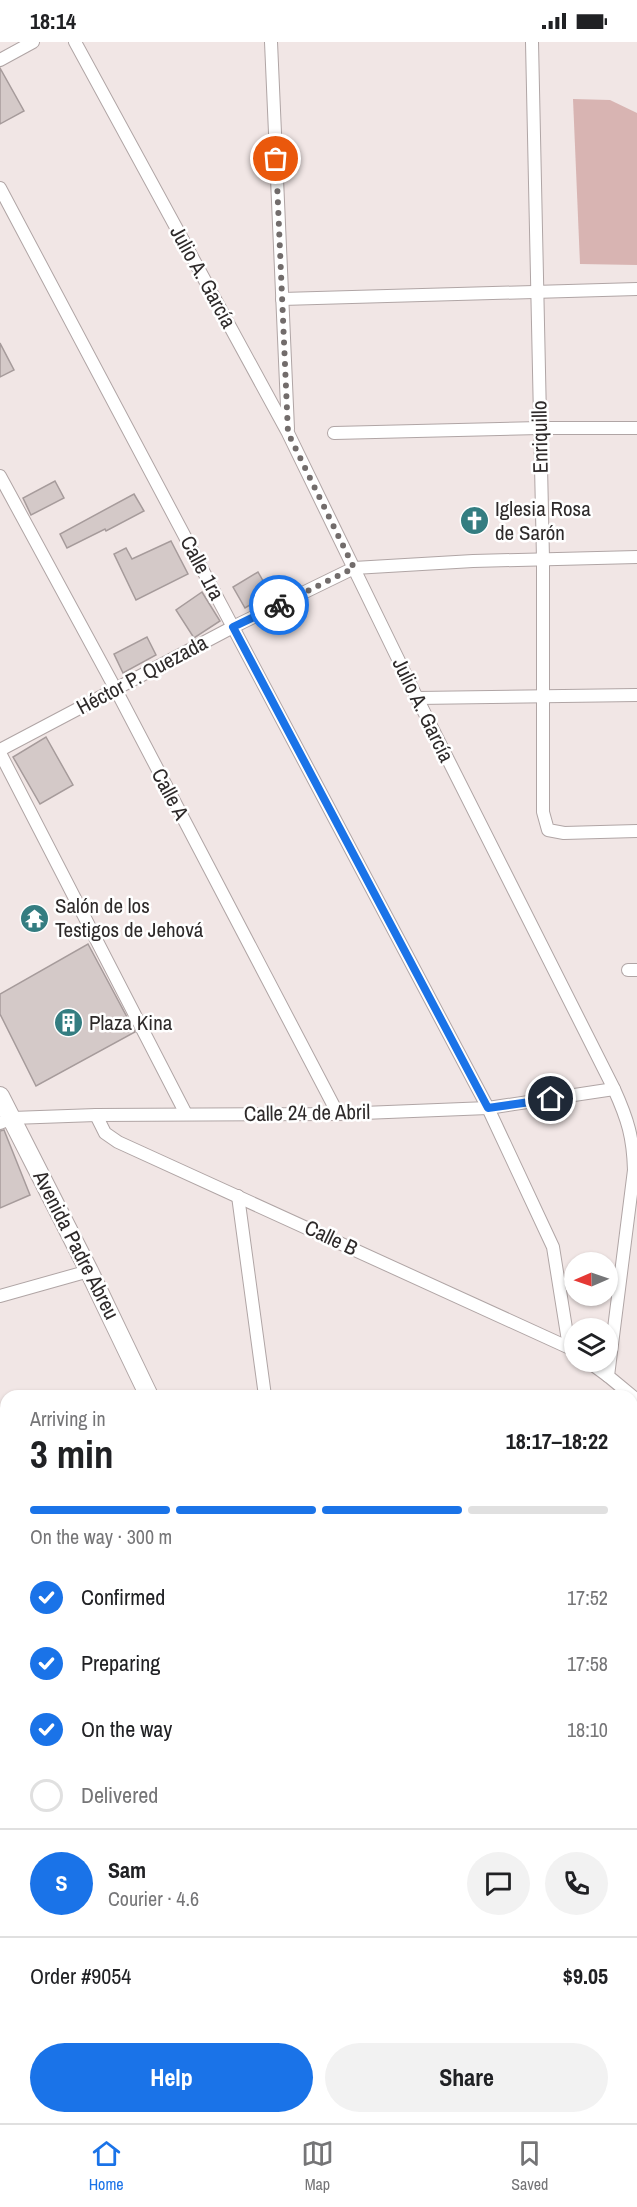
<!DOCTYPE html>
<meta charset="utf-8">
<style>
:root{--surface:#fff;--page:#f2f2f2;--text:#202124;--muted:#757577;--line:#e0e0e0;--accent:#1a73e8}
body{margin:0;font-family:"Archivo Narrow",sans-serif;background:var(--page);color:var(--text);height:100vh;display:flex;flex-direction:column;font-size:22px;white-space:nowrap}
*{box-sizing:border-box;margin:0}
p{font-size:20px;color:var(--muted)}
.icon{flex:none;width:33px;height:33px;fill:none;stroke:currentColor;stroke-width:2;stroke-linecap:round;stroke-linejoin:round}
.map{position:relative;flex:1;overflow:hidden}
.details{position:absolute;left:0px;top:1348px;width:638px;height:734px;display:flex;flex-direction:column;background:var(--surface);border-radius:18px 18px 0 0;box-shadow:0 2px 4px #0004}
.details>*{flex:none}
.needle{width:39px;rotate:268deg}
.tools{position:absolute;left:564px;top:1210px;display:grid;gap:12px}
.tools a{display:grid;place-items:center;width:54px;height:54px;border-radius:50%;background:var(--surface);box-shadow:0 2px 4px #0004;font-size:30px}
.pin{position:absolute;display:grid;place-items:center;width:51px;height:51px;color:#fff;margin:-26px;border:3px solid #fff;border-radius:50%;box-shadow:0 2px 6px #0007}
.courier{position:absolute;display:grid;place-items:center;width:60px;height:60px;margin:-30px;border:4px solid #1a73e8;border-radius:50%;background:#fff;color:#222;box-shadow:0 2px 8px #0007}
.summary em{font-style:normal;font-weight:700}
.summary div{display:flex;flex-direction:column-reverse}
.summary{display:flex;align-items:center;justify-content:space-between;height:102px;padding:0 30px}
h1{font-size:39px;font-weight:700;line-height:45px}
.bar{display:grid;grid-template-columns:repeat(4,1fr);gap:9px 6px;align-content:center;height:72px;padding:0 30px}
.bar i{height:8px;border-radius:4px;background:var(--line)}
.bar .on{background:var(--accent)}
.bar p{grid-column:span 4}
.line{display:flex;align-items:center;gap:15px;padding:0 30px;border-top:2px solid var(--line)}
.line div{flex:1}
.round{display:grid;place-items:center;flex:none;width:63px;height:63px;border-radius:32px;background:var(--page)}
ol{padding:0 30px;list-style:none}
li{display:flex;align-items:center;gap:18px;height:66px}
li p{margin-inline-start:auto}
li .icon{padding:6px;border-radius:50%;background:var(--accent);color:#fff;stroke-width:4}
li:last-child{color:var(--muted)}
li i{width:33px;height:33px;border:3px solid var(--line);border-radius:50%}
.cta{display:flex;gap:12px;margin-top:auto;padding:12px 30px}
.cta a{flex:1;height:69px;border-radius:36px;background:var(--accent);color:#fff;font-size:24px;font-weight:700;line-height:69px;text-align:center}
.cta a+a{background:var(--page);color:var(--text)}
.status{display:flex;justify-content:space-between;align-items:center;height:42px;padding:0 30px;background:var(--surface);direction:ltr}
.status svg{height:16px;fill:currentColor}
.tab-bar{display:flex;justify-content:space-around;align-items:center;height:84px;border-top:2px solid var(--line);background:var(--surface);font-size:16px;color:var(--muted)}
.tab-bar a{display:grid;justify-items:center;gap:3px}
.tab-bar .on{color:var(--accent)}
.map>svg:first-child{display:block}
.green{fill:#d8b4b2}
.building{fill:#d4c9c8;stroke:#a69b9b;stroke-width:1.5}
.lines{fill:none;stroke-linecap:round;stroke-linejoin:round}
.minor-casing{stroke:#b0a5a5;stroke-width:14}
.secondary-casing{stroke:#b0a5a5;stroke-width:19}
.primary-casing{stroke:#b0a5a5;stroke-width:20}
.minor{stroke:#fff;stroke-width:12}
.secondary{stroke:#fff;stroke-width:16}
.primary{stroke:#fff;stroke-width:18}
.rail-casing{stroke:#888180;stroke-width:7}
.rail{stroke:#fff;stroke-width:4.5;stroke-dasharray:14;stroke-linecap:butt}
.done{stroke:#726c6b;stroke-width:6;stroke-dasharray:0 10.8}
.route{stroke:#1a73e8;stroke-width:8}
.labels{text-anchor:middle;stroke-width:5;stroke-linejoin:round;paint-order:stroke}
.street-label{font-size:21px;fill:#2e2a2a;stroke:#fff}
.poi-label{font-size:21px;fill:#2e2a2a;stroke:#fff;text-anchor:start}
</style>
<div class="status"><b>18:14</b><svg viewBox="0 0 49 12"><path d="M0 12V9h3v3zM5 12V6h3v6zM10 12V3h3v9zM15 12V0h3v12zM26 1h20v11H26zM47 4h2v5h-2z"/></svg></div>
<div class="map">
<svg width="637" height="2081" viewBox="0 0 637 2081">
<rect width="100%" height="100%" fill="#f1e6e5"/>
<!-- green -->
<polygon class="green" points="573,57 610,58 637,71 637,223 580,222"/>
<!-- building -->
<g class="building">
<polygon points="0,26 24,69 0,82"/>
<polygon points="0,301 14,328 0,335"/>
<polygon points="55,439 64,456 31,473 23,456"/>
<polygon points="134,452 144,469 106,489 105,487 67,506 60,492"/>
<polygon points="171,499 188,532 136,558 114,512 126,506 132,517"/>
<polygon points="258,530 270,551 245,566 233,545"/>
<polygon points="202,550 220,579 194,596 176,568"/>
<polygon points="147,595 156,613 123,631 114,612"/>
<polygon points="46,695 73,743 40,762 13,715"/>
<polygon points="88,902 135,990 36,1044 0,972 0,952"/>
<polygon points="4,1088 30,1153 0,1166 0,1089"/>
</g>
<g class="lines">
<defs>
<g id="minor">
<path d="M75,0L288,391L417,656L614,1047C628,1078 633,1095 634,1128L608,1334L637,1358"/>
<polyline points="271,0 288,387"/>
<polyline points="532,0 543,517 543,770 548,788 564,791 637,789"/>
<polyline points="0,18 33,0"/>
<polyline points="0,146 488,1066 553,1205 569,1305"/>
<polyline points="282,257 637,247"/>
<polyline points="334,391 540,386 637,386"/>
<polyline points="0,434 115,646 338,1072"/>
<polyline points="417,656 637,653"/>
<polyline points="0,708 233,585 354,526 473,519 637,515"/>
<polyline points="0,711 186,1072"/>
<polyline points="628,928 637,928"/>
<polyline points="96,1073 105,1091 118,1100 574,1308"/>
<polyline points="0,1081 12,1076 96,1073 338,1072 488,1066 614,1047"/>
<polyline points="238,1154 265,1354"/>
<polyline points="0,1254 89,1229"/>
<polyline points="589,1320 608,1334"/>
<polyline points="0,1412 6,1398"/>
<polyline points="0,1628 6,1628"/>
<polyline points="0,1909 6,1909"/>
<polyline points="632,1975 637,1975"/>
<polyline points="177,2076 185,2079"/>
</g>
<g id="secondary">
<polyline points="632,1692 637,1683"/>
<polyline points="400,2081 402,2076"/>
</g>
<g id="primary">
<polyline points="0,1054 89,1229 149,1354"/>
<polyline points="74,2081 76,2076"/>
</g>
</defs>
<!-- minor casing -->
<use href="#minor" class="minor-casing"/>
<!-- secondary casing -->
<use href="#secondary" class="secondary-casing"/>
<!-- primary casing -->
<use href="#primary" class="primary-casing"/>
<!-- minor -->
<use href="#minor" class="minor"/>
<!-- secondary -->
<use href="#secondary" class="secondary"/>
<!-- primary -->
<use href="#primary" class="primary"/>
<defs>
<g id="rail">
<polyline points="0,1935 6,1936"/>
<polyline points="632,1987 637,1988"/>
</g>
</defs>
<!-- rail casing -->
<use href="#rail" class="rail-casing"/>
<!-- rail -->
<use href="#rail" class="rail"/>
</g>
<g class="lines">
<!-- done -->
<polyline class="done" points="276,117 288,391 354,526 279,563"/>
<!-- route -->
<polyline class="route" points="279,563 233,585 488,1066 551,1057"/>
</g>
<!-- icons -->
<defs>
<symbol id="church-disc" viewBox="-11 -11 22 22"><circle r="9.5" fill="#347d81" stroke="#fff"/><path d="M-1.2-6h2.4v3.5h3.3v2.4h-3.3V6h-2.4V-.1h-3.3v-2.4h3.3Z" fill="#fff"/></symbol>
<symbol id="temple-disc" viewBox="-11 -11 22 22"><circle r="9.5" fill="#347d81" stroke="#fff"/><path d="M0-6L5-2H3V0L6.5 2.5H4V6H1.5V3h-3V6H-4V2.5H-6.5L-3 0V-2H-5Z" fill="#fff"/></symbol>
<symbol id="building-disc" viewBox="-11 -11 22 22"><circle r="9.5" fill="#347d81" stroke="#fff"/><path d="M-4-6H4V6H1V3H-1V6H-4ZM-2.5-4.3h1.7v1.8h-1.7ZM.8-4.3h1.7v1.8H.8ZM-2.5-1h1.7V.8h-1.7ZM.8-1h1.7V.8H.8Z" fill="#fff"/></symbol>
</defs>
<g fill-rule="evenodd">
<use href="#church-disc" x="458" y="462" width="33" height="33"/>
<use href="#temple-disc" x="18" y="860" width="33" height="33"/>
<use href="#building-disc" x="52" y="964" width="33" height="33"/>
</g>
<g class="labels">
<!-- street labels -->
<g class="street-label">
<text transform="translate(203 235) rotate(61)" y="7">Julio A. García</text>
<text transform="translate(540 395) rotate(-91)" y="7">Enriquillo</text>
<text transform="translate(202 526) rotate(62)" y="7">Calle 1ra</text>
<text transform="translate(142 633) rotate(-28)" y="7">Héctor P. Quezada</text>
<text transform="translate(423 668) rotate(64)" y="7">Julio A. García</text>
<text transform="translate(170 752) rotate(62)" y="7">Calle A</text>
<text transform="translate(307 1071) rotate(-1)" y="7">Calle 24 de Abril</text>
<text transform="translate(331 1196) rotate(25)" y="7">Calle B</text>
<text transform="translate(76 1203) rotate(63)" y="7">Avenida Padre Abreu</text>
</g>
<!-- poi labels -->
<g class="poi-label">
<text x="495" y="474">Iglesia Rosa<tspan x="495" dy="24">de Sarón</tspan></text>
<text x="55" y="871">Salón de los<tspan x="55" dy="24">Testigos de Jehová</tspan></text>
<text x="89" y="988">Plaza Kina</text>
</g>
</g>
</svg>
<div class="tools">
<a><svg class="needle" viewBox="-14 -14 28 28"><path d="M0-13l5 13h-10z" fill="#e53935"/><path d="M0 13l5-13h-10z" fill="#757577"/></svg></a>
<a><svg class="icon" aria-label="layers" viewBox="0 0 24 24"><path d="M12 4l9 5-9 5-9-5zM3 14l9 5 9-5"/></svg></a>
</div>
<div class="pin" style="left:276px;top:117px;background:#ea580c"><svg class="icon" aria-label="bag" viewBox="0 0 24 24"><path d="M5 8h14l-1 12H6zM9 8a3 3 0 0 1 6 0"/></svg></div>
<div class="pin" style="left:551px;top:1057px;background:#1f2937"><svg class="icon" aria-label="home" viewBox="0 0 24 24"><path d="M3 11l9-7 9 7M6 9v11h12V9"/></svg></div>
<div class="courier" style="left:279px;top:563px"><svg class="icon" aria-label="bike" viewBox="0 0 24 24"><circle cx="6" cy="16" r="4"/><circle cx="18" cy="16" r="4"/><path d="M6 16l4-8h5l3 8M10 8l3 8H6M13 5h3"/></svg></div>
<section class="details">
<div class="summary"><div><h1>3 min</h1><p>Arriving in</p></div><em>18:17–18:22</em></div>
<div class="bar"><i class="on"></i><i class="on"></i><i class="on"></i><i></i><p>On the way · 300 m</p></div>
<ol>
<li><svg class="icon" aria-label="check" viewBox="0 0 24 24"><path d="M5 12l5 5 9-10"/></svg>Confirmed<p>17:52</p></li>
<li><svg class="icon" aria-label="check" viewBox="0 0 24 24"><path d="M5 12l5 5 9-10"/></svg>Preparing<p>17:58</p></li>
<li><svg class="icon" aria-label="check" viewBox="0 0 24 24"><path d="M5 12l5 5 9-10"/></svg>On the way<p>18:10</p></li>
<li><i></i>Delivered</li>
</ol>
<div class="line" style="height:108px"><b class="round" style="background:var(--accent);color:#fff">S</b><div><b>Sam</b><p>Courier · 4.6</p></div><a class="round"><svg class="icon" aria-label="chat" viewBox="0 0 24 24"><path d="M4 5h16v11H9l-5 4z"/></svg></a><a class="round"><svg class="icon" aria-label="phone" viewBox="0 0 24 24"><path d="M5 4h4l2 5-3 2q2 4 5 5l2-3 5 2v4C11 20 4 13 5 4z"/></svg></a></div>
<div class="line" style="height:78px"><div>Order #9054</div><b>$9.05</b></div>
<div class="cta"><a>Help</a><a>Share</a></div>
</section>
</div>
<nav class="tab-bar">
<a class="on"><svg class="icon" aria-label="home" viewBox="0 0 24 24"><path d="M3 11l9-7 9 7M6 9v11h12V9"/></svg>Home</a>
<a><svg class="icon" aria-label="map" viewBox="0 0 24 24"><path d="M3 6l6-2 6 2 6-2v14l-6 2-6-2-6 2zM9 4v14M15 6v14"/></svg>Map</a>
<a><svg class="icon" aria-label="saved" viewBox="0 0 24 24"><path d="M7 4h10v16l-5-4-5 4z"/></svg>Saved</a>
</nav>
